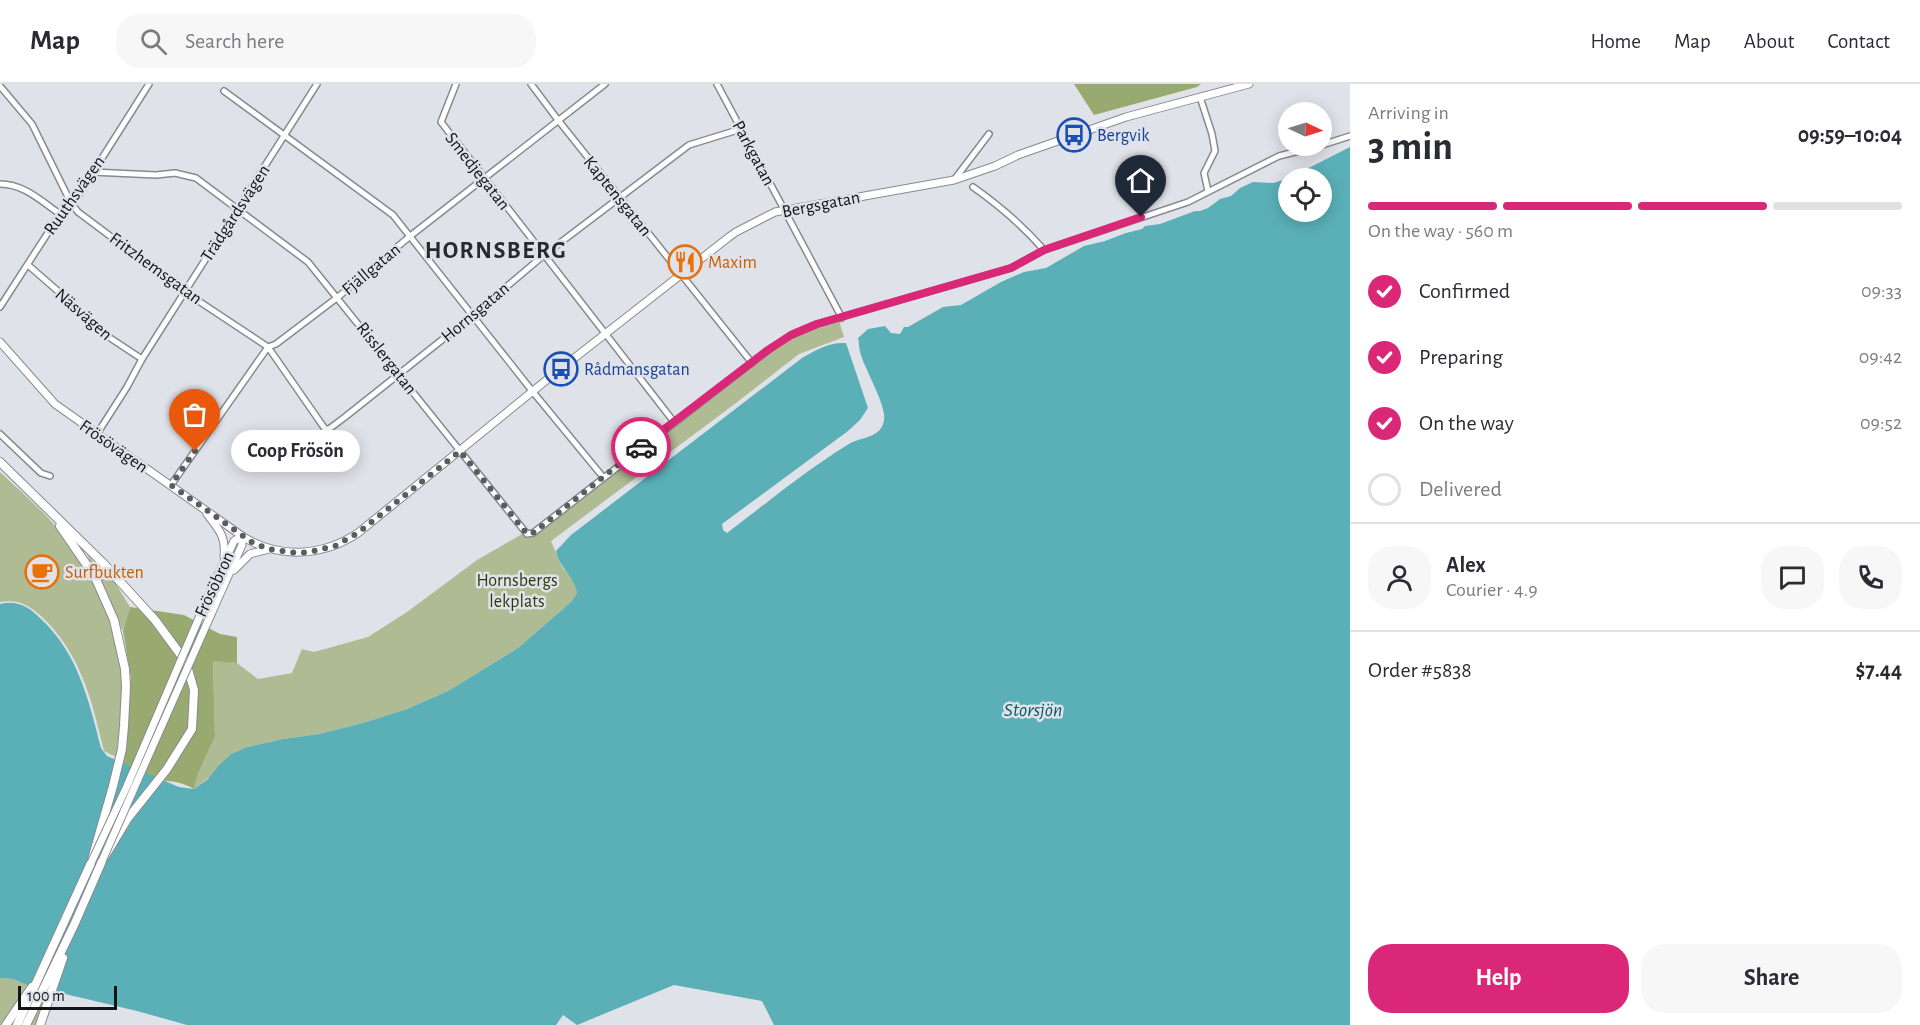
<!DOCTYPE html>
<meta charset="utf-8">
<style>
:root{--surface:#fff;--page:#f7f7f7;--text:#2b2b33;--muted:#7c7c81;--line:#e1e1e2;--accent:#db2777}
body{margin:0;font-family:"Alegreya Sans",sans-serif;background:var(--page);color:var(--text);height:100vh;display:flex;flex-direction:column;font-size:22px;white-space:nowrap}
*{box-sizing:border-box;margin:0}
p{font-size:20px;color:var(--muted)}
.icon{flex:none;width:33px;height:33px;fill:none;stroke:currentColor;stroke-width:2;stroke-linecap:round;stroke-linejoin:round}
.map{position:relative;flex:1;overflow:hidden}
.drawer{display:flex;flex-direction:column;background:var(--surface);width:570px}
.drawer>*{flex:none}
.needle{width:39px;rotate:94deg}
.tools{position:absolute;left:1278px;top:18px;display:grid;gap:12px}
.tools a{display:grid;place-items:center;width:54px;height:54px;border-radius:50%;background:var(--surface);box-shadow:0 3px 15px #0003;font-size:30px}
.scale{position:absolute;left:18px;bottom:15px;width:99px;box-sizing:border-box;padding-left:6px;border:3px solid #131416;border-top:0;font-size:16px;line-height:21px;white-space:nowrap;color:#131416;-webkit-text-stroke:4px #e0e2e9;paint-order:stroke}
.pin{position:absolute;display:grid;place-items:center;width:51px;height:51px;color:#fff;margin:-62px -26px;border-radius:50% 50% 50% 0;rotate:-45deg;box-shadow:0 0 6px #0007}
.pin .icon{rotate:45deg}
.courier{position:absolute;display:grid;place-items:center;width:60px;height:60px;margin:-30px;border:4px solid #db2777;border-radius:50%;background:#fff;color:#222;box-shadow:0 2px 8px #0007}
.bubble{position:absolute;height:42px;border-radius:21px;background:var(--surface);box-shadow:0 3px 15px #0003;font-size:20px;font-weight:700;line-height:42px;text-align:center}
.head em{font-style:normal;font-weight:700}
.head div{display:flex;flex-direction:column-reverse}
.head{display:flex;align-items:center;justify-content:space-between;height:102px;padding:0 18px}
h1{font-size:39px;font-weight:700;line-height:45px}
.bar{display:grid;grid-template-columns:repeat(4,1fr);gap:9px 6px;align-content:center;height:72px;padding:0 18px}
.bar i{height:8px;border-radius:4px;background:var(--line)}
.bar .current{background:var(--accent)}
.bar p{grid-column:span 4}
.line{display:flex;align-items:center;gap:15px;padding:0 18px;border-top:2px solid var(--line)}
.line div{flex:1}
.round{display:grid;place-items:center;flex:none;width:63px;height:63px;border-radius:24px;background:var(--page)}
ol{padding:0 18px;list-style:none}
li{display:flex;align-items:center;gap:18px;height:66px}
li p{margin-inline-start:auto}
li .icon{padding:6px;border-radius:50%;background:var(--accent);color:#fff;stroke-width:4}
li:last-child{color:var(--muted)}
li i{width:33px;height:33px;border:3px solid var(--line);border-radius:50%}
.action{display:flex;gap:12px;margin-top:auto;padding:12px 18px}
.action a{flex:1;height:69px;border-radius:24px;background:var(--accent);color:#fff;font-size:24px;font-weight:700;line-height:69px;text-align:center}
.action a+a{background:var(--page);color:var(--text)}
header{display:flex;align-items:center;gap:36px;box-sizing:border-box;height:84px;padding:0 30px;background:var(--surface);border-bottom:2px solid var(--line)}
header strong{font-size:28px}
nav{display:flex;gap:33px;margin-inline-start:auto;font-size:21px}
.search{width:420px;height:54px;background:var(--page);display:flex;align-items:center;gap:15px;box-sizing:border-box;padding:0 21px;border-radius:24px;color:var(--muted);font-size:22px}
main{display:flex;flex:1;min-height:0}
.map>svg:first-child{display:block}
.green{fill:#aebb93}
.forest{fill:#98aa6f}
.water{fill:#5bb0b8;fill-rule:evenodd}
.lines{fill:none;stroke-linecap:round;stroke-linejoin:round}
.minor-casing{stroke:#878a90;stroke-width:8}
.tertiary-casing{stroke:#878a90;stroke-width:9}
.secondary-casing{stroke:#878a90;stroke-width:10}
.minor{stroke:#fff;stroke-width:5}
.tertiary{stroke:#fff;stroke-width:7}
.secondary{stroke:#fff;stroke-width:8}
.tertiary-bridge-casing{stroke:#878a90;stroke-width:9;stroke-linecap:butt}
.tertiary-bridge{stroke:#fff;stroke-width:7}
.done{stroke:#5b5c60;stroke-width:6;stroke-dasharray:0 10.8}
.route{stroke:#db2777;stroke-width:8}
.labels{text-anchor:middle;stroke-width:5;stroke-linejoin:round;paint-order:stroke}
.transit-label{font-size:18px;fill:#164399;stroke:#e0e2e9;text-anchor:start}
.street-label{font-size:18px;fill:#131416;stroke:#e0e2e9}
.food-label{font-size:18px;fill:#c56008;stroke:#e0e2e9;text-anchor:start}
.park-label{font-size:18px;fill:#2d390b;stroke:#e0e2e9}
.water-label{font-size:20px;font-style:italic;fill:#0f5a60;stroke:#e0e2e9}
.district-label{font-size:24px;font-weight:bold;letter-spacing:1.5px;fill:#292a2f;stroke:#e0e2e9}
</style>
<header>
<strong>Map</strong>
<div class="search"><svg class="icon" aria-label="search" viewBox="0 0 24 24"><circle cx="10" cy="10" r="6"/><path d="M15 15l6 6"/></svg>Search here</div>
<nav><a>Home</a><a>Map</a><a>About</a><a>Contact</a></nav>
</header>
<main>
<div class="map">
<svg width="1350" height="941" viewBox="0 0 1350 941">
<rect width="100%" height="100%" fill="#e0e2e9"/>
<!-- green -->
<g class="green">
<polygon points="842,234 840,240 844,253 799,270 736,319 551,457 562,483 576,500 577,509 571,518 518,564 448,607 407,625 363,639 319,650 283,655 247,663 231,670 219,681 211,692 194,705 198,690 215,653 213,576 237,579 258,595 292,589 302,565 314,568 368,553 407,528 477,476 531,445 533,449 768,266 801,247"/>
<path d="M0,388C20,407 44,427 61,449C89,486 115,531 120,577C124,609 120,641 116,673L104,667C92,617 81,570 42,533C29,521 18,515 0,518Z"/>
<polygon points="87,471 114,497 130,523 123,547"/>
<polygon points="0,894 13,895 27,901 23,907 47,912 38,941 0,941"/>
</g>
<!-- forest -->
<g class="forest">
<polygon points="1074,0 1201,0 1197,3 1094,31"/>
<path d="M130,523L184,531L220,550L237,553V579L213,577L215,653L198,690L194,705C173,692 144,697 119,698L126,667L131,594L123,547Z"/>
</g>
<!-- water -->
<path class="water" d="M1350,63V941H774L762,917L674,901L577,941L563,931L556,941H187L137,927L27,901L13,895L0,894V520C18,516 29,523 41,535C78,569 89,617 101,664L107,672L179,703L194,705L208,695L219,681L231,670L247,663L283,655L319,650L363,639L407,625L448,607L518,564L571,518L577,509C575,493 559,484 556,467L571,451L802,274C816,266 829,258 846,259L868,324L860,336L848,347L722,440L723,446L727,449C767,419 806,386 849,360C862,352 881,355 884,336C887,322 864,284 860,268C859,264 859,259 858,254L868,245L885,242L891,249L900,250L904,243H908L943,223L961,221L1001,198L1024,188L1046,184L1084,162L1105,157L1126,149L1142,145L1145,142L1160,140L1195,127H1200L1208,124L1220,115L1231,112L1240,104L1253,98L1273,99L1287,95ZM1288,94H1322V128H1288Z"/>
<g class="lines">
<defs>
<g id="minor">
<polyline points="456,0 441,38 674,338"/>
<polyline points="531,0 558,36 752,279"/>
<polyline points="717,0 842,234"/>
<polyline points="0,2 32,40 71,119 78,128 185,208 268,263 325,345 329,345 345,333 472,232 544,171 689,61 741,45"/>
<polyline points="224,7 393,131 533,308 603,393"/>
<polyline points="1200,13 1212,50 1215,67 1204,89 1208,107"/>
<polyline points="1322,61 1350,52"/>
<polyline points="92,88 156,91 175,89 196,94 308,178 527,450 533,449 768,266 791,251 817,240 1011,184 1044,166 1188,118 1279,72 1319,62"/>
<polyline points="954,96 989,50"/>
<path d="M0,100C24,100 41,117 60,130"/>
<path d="M973,103C1000,122 1023,142 1044,166"/>
<polyline points="28,181 75,222 95,244 142,275"/>
<polyline points="0,223 60,130 78,112 149,0"/>
<polyline points="0,350 41,389 50,392"/>
<polyline points="97,350 127,303 142,275 317,0"/>
<polyline points="171,401 268,263 276,260 338,213 409,153 605,0"/>
</g>
<g id="tertiary">
<path d="M0,258L55,320L242,452C278,475 322,473 358,449L554,290L729,153L736,148L775,128L954,96L995,82L1018,71L1126,33L1249,0"/>
<path d="M207,430C219,446 226,452 224,473"/>
<polyline points="234,486 250,470 269,465"/>
<polyline points="211,506 234,457 242,452"/>
<polyline points="220,510 242,461 242,452"/>
</g>
<g id="secondary">
<polyline points="0,378 103,479 155,536 186,578 194,606 192,645 167,685 128,734 102,777 75,839 26,941"/>
<polyline points="6,941 32,903"/>
<polyline points="17,941 91,779 113,702 122,665 124,642 126,603 125,585 114,536 95,493 60,442"/>
<polyline points="40,941 63,874"/>
</g>
</defs>
<!-- minor casing -->
<use href="#minor" class="minor-casing"/>
<!-- tertiary casing -->
<use href="#tertiary" class="tertiary-casing"/>
<!-- secondary casing -->
<use href="#secondary" class="secondary-casing"/>
<!-- minor -->
<use href="#minor" class="minor"/>
<!-- tertiary -->
<use href="#tertiary" class="tertiary"/>
<!-- secondary -->
<use href="#secondary" class="secondary"/>
<defs>
<g id="tertiary-bridge">
<polyline points="102,777 220,510"/>
<polyline points="91,779 127,702 211,506"/>
</g>
</defs>
<!-- tertiary-bridge casing -->
<use href="#tertiary-bridge" class="tertiary-bridge-casing"/>
<!-- tertiary-bridge -->
<use href="#tertiary-bridge" class="tertiary-bridge"/>
</g>
<g class="lines">
<!-- done -->
<polyline class="done" points="195,367 171,401 253,459 269,465 297,469 309,468 335,462 358,449 460,367 527,450 533,449 641,363"/>
<!-- route -->
<polyline class="route" points="641,363 768,266 791,251 817,240 1011,184 1044,166 1141,133"/>
</g>
<!-- icons -->
<defs>
<symbol id="bus-ring" viewBox="-11 -11 22 22"><circle r="9.5" fill="#e0e2e9" stroke="#1a4fb4" stroke-width="1.5"/><path d="M-5-6H5V4H4V6H2V4H-2V6H-4V4H-5ZM-3.5-4V0h7V-4ZM-3.5 1.2v1.5H-2V1.2ZM2 1.2v1.5H3.5V1.2Z" fill="#1a4fb4"/></symbol>
<symbol id="restaurant-ring" viewBox="-11 -11 22 22"><circle r="9.5" fill="#e0e2e9" stroke="#e8710a" stroke-width="1.5"/><path d="M-5-6h1v4h1v-4h1v4h1v-4h1v5L-1.5 .5V6h-2V.5L-5-1ZM5-6V6H3V1.5H1.5Q1.5-4 5-6Z" fill="#e8710a"/></symbol>
<symbol id="cafe-ring" viewBox="-11 -11 22 22"><circle r="9.5" fill="#e0e2e9" stroke="#e8710a" stroke-width="1.5"/><path d="M-5.5-4.5H6V0H3Q3 3.5 0 3.5H-2.5Q-5.5 3.5-5.5 0ZM3-3.2v2h1.7v-2ZM-6 4.5H4V6H-6Z" fill="#e8710a"/></symbol>
</defs>
<g fill-rule="evenodd">
<use href="#bus-ring" x="1055" y="32" width="38" height="38"/>
<use href="#restaurant-ring" x="666" y="159" width="38" height="38"/>
<use href="#bus-ring" x="542" y="266" width="38" height="38"/>
<use href="#cafe-ring" x="23" y="469" width="38" height="38"/>
</g>
<g class="labels">
<!-- transit labels -->
<g class="transit-label">
<text x="1097" y="57">Bergvik</text>
<text x="584" y="291">Rådmansgatan</text>
</g>
<!-- street labels -->
<g class="street-label">
<text transform="translate(754 69) rotate(62)" y="6">Parkgatan</text>
<text transform="translate(478 87) rotate(52)" y="6">Smedjegatan</text>
<text transform="translate(74 111) rotate(-55)" y="6">Ruuthsvägen</text>
<text transform="translate(618 112) rotate(51)" y="6">Kaptensgatan</text>
<text transform="translate(821 120) rotate(-11)" y="6">Bergsgatan</text>
<text transform="translate(235 129) rotate(-57)" y="6">Trädgårdsvägen</text>
<text transform="translate(156 184) rotate(36)" y="6">Fritzhemsgatan</text>
<text transform="translate(371 185) rotate(-40)" y="6">Fjällgatan</text>
<text transform="translate(475 228) rotate(-40)" y="6">Hornsgatan</text>
<text transform="translate(84 230) rotate(41)" y="6">Näsvägen</text>
<text transform="translate(387 274) rotate(52)" y="6">Risslergatan</text>
<text transform="translate(114 362) rotate(35)" y="6">Frösövägen</text>
<text transform="translate(214 500) rotate(-65)" y="6">Frösöbron</text>
</g>
<!-- food labels -->
<g class="food-label">
<text x="708" y="184">Maxim</text>
<text x="65" y="494">Surfbukten</text>
</g>
<!-- park labels -->
<g class="park-label">
<text x="517" y="502">Hornsbergs<tspan x="517" dy="21">lekplats</tspan></text>
</g>
<!-- water labels -->
<g class="water-label">
<text x="1033" y="632">Storsjön</text>
</g>
<!-- district labels -->
<g class="district-label">
<text x="496" y="174">HORNSBERG</text>
</g>
</g>
</svg>
<div class="tools">
<a><svg class="needle" viewBox="-14 -14 28 28"><path d="M0-13l5 13h-10z" fill="#e53935"/><path d="M0 13l5-13h-10z" fill="#7c7c81"/></svg></a>
<a><svg class="icon" aria-label="locate" viewBox="0 0 24 24"><circle cx="12" cy="12" r="6"/><path d="M12 2v4M12 18v4M2 12h4M18 12h4"/></svg></a>
</div>
<div class="scale">100 m</div>
<div class="pin" style="left:195px;top:367px;background:#ea580c"><svg class="icon" aria-label="bag" viewBox="0 0 24 24"><path d="M5 8h14l-1 12H6zM9 8a3 3 0 0 1 6 0"/></svg></div>
<div class="pin" style="left:1141px;top:133px;background:#1f2937"><svg class="icon" aria-label="home" viewBox="0 0 24 24"><path d="M3 11l9-7 9 7M6 9v11h12V9"/></svg></div>
<div class="courier" style="left:641px;top:363px"><svg class="icon" aria-label="car" viewBox="0 0 24 24"><path d="M5 17H2v-5l4-1 3-4h7l3 4 3 1v5h-3M9 17h6M6 11h13"/><circle cx="7" cy="17" r="2"/><circle cx="17" cy="17" r="2"/></svg></div>
<div class="bubble" style="left:231px;top:346px;width:129px">Coop Frösön</div>
</div>
<section class="drawer">
<div class="head"><div><h1>3 min</h1><p>Arriving in</p></div><em>09:59–10:04</em></div>
<div class="bar"><i class="current"></i><i class="current"></i><i class="current"></i><i></i><p>On the way · 560 m</p></div>
<ol>
<li><svg class="icon" aria-label="check" viewBox="0 0 24 24"><path d="M5 12l5 5 9-10"/></svg>Confirmed<p>09:33</p></li>
<li><svg class="icon" aria-label="check" viewBox="0 0 24 24"><path d="M5 12l5 5 9-10"/></svg>Preparing<p>09:42</p></li>
<li><svg class="icon" aria-label="check" viewBox="0 0 24 24"><path d="M5 12l5 5 9-10"/></svg>On the way<p>09:52</p></li>
<li><i></i>Delivered</li>
</ol>
<div class="line" style="height:108px"><a class="round"><svg class="icon" aria-label="person" viewBox="0 0 24 24"><circle cx="12" cy="8" r="4"/><path d="M4 21q1-7 8-7t8 7"/></svg></a><div><b>Alex</b><p>Courier · 4.9</p></div><a class="round"><svg class="icon" aria-label="chat" viewBox="0 0 24 24"><path d="M4 5h16v11H9l-5 4z"/></svg></a><a class="round"><svg class="icon" aria-label="phone" viewBox="0 0 24 24"><path d="M5 4h4l2 5-3 2q2 4 5 5l2-3 5 2v4C11 20 4 13 5 4z"/></svg></a></div>
<div class="line" style="height:78px"><div>Order #5838</div><b>$7.44</b></div>
<div class="action"><a>Help</a><a>Share</a></div>
</section>
</main>
